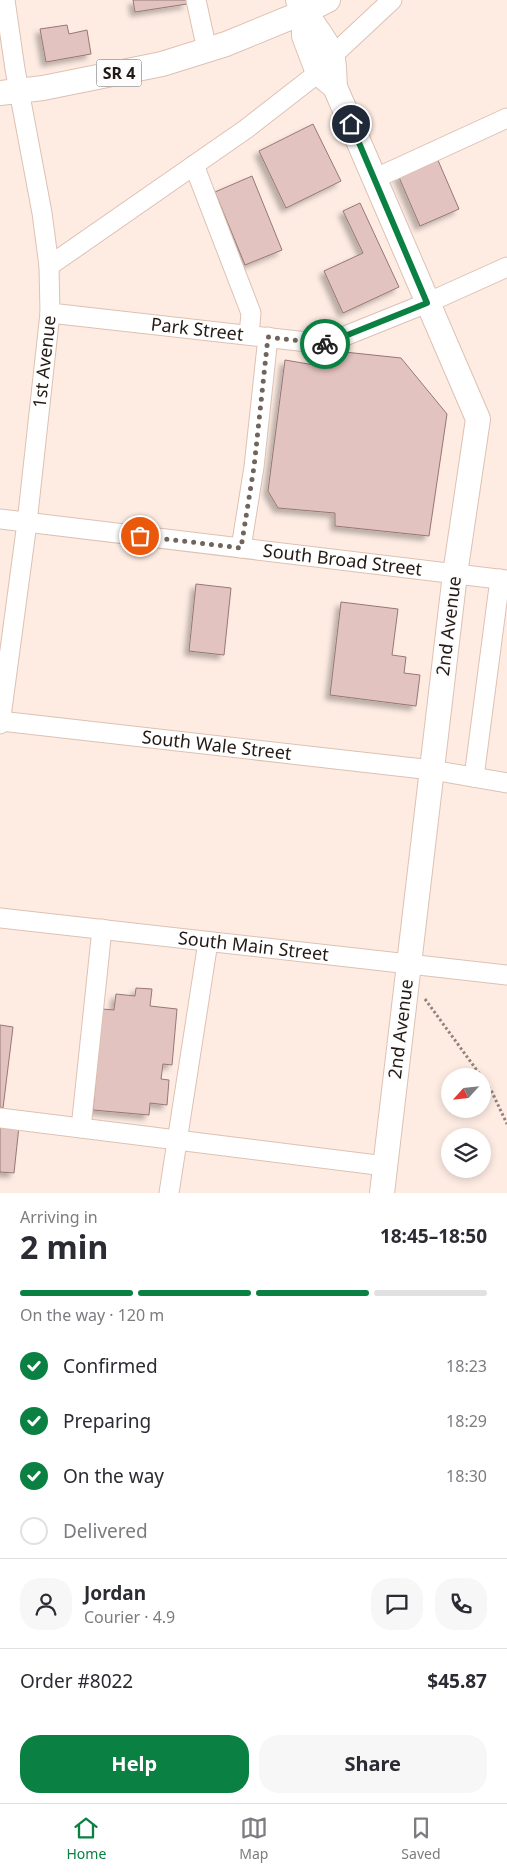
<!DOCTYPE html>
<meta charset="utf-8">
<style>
:root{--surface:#fff;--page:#f7f7f7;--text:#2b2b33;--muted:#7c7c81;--line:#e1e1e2;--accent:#0b8043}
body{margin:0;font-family:"Noto Sans",sans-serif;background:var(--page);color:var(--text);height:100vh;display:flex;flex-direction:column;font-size:19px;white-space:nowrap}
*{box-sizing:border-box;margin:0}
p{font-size:16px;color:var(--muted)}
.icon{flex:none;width:28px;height:28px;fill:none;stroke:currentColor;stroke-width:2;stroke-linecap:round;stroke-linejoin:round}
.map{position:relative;height:1193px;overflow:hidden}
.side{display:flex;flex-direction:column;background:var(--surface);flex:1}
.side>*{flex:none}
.needle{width:32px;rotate:243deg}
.controls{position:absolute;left:441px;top:1068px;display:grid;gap:10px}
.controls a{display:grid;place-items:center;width:50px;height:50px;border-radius:50%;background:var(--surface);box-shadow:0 2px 8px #0003;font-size:25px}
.pin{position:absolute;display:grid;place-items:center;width:42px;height:42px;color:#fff;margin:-21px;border:2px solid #fff;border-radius:50%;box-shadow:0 1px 5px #0007}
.courier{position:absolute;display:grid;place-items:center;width:50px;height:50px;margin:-25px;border:4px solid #0b8043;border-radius:50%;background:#fff;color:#222;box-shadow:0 1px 6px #0007}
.headline em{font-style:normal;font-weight:700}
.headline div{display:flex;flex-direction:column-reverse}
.headline{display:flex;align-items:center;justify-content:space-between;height:85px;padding:0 20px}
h1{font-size:32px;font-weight:700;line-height:38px}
.bar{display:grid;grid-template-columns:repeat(4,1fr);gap:8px 5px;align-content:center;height:60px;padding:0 20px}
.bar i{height:6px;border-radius:4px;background:var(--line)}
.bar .on{background:var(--accent)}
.bar p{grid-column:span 4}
.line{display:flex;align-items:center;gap:12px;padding:0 20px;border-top:1px solid var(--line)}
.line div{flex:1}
.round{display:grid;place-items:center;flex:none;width:52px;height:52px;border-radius:20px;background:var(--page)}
ol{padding:0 20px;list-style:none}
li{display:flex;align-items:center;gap:15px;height:55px}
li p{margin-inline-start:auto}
li .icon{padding:5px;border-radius:50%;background:var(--accent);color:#fff;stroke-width:4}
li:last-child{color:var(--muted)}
li i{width:28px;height:28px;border:2px solid var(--line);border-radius:50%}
.button{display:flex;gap:10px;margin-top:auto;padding:10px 20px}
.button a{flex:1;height:58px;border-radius:20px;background:var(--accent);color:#fff;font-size:20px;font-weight:700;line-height:58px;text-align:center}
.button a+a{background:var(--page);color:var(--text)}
.menu{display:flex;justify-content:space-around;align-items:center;height:70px;border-top:1px solid var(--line);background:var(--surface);font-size:14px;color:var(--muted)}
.menu a{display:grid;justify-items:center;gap:2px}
.menu .on{color:var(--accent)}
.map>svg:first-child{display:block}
.building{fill:#e3c3c0;stroke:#957875;filter:url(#shadow)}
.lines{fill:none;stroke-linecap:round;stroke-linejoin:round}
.minor-casing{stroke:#ddc1b3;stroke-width:21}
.major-casing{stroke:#ddc1b3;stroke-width:26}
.path{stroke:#91837c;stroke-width:3;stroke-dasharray:2.5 2.5;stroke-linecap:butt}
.minor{stroke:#fff;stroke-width:19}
.major{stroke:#fff;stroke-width:24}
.done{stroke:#70645d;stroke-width:5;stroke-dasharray:0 9}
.route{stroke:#0b8043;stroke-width:6}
.labels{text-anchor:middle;stroke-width:4;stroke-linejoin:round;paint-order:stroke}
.shield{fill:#fdfdfd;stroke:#655e5b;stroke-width:1}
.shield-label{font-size:16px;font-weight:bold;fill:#241a15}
.street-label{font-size:18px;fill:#241a15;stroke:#fdfdfd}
</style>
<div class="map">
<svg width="507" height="1193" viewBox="0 0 507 1193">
<defs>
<filter id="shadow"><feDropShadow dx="-4.5" dy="4.5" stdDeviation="2.5" flood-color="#0004"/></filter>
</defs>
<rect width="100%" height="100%" fill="#feece3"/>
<!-- building -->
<g class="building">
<polygon points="133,0 187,0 187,4 135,12"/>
<polygon points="67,25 69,34 87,30 91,54 46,62 40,29"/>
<polygon points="313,124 341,181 286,208 259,151"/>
<polygon points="437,158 459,209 420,226 398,175"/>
<polygon points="252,176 282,250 245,265 215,192"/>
<polygon points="360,203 399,287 343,313 324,271 363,253 343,211"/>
<polygon points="335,351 401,358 447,414 429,536 335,526 335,513 278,508 268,491 285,360 332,368"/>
<polygon points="196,584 231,588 224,655 189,651"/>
<polygon points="341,602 398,609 392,655 406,657 404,673 420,675 416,706 330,695"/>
<polygon points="136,988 152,989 150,1006 177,1009 172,1065 163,1064 161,1079 169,1080 167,1105 150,1103 149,1115 93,1110 102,1009 114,1010 116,994 135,996"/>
<polygon points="0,1025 13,1027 3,1108 0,1107"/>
<polygon points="0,1124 19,1126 14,1173 0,1172"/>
</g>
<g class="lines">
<defs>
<g id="minor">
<polyline points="196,0 207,50"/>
<polyline points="332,56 392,0"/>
<polyline points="194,165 251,313 249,335"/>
<polyline points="374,179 507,118"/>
<polyline points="49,266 246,129 318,73"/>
<path id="s1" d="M50,313L325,344L427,303L507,267"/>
<path id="s2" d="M0,519L507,580"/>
<polyline points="241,548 254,467 268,337"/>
<path id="s3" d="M0,721L432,770L507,783"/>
<path id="s4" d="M0,724L27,523L50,313L49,266L42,213L15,69L5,0"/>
<polyline points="474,777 500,579"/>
<path id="s5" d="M0,918L507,975"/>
<polyline points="0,1118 385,1166"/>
<polyline points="81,1128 102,929"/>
<polyline points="169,1193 208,942"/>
</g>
<g id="major">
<path d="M298,0C307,19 324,34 332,55C335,64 334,77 335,87L478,419L455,574L382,1193"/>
<polyline points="304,15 304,36 318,73 335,87"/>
<polyline points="0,93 43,88 162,64 226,44 304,12 328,0"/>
</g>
</defs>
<!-- minor casing -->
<use href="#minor" class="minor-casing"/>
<!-- major casing -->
<use href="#major" class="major-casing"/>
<!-- path -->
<g class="path">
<polyline points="425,999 481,1076"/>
<polyline points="482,1079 492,1092 507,1124"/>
</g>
<!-- minor -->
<use href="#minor" class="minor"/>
<!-- major -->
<use href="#major" class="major"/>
</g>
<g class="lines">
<!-- done -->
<polyline class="done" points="140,536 241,548 254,467 268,337 325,344"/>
<!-- route -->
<polyline class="route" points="325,344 427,303 351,124"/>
</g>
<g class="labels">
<!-- shield labels -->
<rect class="shield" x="96.5" y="59.5" width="45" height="27" rx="4"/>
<g class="shield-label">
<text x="119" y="79">SR 4</text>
</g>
<!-- street labels -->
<g class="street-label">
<text dy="6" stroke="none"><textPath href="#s1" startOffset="148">Park Street</textPath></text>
<text dy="6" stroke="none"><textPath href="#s4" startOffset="365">1st Avenue</textPath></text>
<text dy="6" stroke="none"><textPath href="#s2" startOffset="345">South Broad Street</textPath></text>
<text transform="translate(449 626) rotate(-83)" y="6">2nd Avenue</text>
<text dy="6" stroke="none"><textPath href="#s3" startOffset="218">South Wale Street</textPath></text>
<text dy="6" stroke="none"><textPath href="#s5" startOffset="255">South Main Street</textPath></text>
<text transform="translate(401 1029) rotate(-83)" y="6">2nd Avenue</text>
</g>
</g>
</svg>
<div class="controls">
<a><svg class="needle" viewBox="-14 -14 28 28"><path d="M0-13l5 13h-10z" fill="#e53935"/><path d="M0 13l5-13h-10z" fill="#7c7c81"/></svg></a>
<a><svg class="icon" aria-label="layers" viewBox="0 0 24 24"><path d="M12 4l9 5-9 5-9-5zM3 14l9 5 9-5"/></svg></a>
</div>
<div class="pin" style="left:140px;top:536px;background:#ea580c"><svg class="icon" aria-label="bag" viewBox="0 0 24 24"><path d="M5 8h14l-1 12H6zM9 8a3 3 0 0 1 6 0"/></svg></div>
<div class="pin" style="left:351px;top:124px;background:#1f2937"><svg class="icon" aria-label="home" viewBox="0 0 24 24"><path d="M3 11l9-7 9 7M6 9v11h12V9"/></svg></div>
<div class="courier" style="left:325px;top:344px"><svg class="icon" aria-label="bike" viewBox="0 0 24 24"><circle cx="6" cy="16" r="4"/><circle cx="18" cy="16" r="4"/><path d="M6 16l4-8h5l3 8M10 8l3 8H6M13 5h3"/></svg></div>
</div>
<section class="side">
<div class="headline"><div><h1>2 min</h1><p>Arriving in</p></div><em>18:45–18:50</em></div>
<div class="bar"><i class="on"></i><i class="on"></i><i class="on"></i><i></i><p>On the way · 120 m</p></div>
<ol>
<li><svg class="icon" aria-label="check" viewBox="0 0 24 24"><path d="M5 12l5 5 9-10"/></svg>Confirmed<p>18:23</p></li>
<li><svg class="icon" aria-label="check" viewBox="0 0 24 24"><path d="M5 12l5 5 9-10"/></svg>Preparing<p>18:29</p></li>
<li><svg class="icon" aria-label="check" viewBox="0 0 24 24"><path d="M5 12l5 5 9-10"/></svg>On the way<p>18:30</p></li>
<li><i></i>Delivered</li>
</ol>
<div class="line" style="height:90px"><a class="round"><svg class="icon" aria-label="person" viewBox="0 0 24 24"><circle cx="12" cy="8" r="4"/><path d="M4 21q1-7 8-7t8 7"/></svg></a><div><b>Jordan</b><p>Courier · 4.9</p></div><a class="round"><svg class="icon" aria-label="chat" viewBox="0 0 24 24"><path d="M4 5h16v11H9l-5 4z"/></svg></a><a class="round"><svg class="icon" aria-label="phone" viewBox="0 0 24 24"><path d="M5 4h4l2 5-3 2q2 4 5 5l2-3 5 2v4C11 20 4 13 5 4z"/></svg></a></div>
<div class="line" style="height:65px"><div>Order #8022</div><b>$45.87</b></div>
<div class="button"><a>Help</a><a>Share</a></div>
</section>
<nav class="menu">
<a class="on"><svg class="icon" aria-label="home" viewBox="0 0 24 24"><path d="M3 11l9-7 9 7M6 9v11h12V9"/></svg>Home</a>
<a><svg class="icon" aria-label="map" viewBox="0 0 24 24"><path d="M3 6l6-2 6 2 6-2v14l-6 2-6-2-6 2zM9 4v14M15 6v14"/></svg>Map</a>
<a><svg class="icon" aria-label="saved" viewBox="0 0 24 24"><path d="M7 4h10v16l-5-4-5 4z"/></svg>Saved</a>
</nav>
